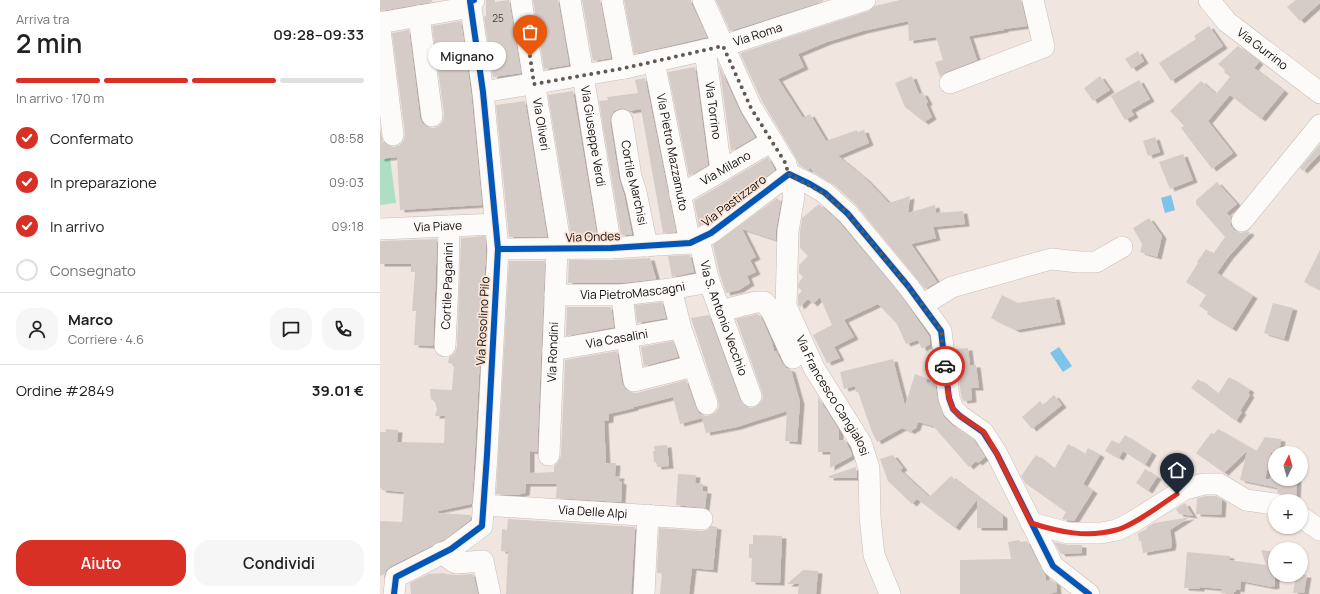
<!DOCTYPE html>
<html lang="it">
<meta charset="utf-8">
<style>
:root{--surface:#fff;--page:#f6f6f6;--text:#222;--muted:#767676;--line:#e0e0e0;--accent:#d93025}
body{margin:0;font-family:Manrope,sans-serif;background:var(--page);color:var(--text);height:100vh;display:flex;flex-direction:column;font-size:15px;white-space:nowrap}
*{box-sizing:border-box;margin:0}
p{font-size:13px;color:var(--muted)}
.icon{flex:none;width:22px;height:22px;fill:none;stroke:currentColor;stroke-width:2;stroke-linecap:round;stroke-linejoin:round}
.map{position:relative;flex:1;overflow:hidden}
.sheet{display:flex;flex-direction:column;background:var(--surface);width:380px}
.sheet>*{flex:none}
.needle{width:26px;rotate:5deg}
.buttons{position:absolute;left:888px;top:446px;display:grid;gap:8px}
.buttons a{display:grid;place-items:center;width:40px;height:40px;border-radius:50%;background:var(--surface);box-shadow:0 1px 3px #0004;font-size:20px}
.pin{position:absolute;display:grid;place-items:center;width:34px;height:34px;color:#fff;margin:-41px -17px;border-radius:50% 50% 50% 0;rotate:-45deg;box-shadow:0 0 4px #0007}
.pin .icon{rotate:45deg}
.courier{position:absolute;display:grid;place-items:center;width:40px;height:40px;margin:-20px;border:3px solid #d93025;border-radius:50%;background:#fff;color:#222;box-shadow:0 1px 5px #0007}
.bubble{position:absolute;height:28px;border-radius:14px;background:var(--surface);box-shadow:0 1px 3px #0004;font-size:13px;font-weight:600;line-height:28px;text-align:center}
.headline em{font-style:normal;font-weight:600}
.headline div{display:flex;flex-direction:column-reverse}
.headline{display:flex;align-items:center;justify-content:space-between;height:68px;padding:0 16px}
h1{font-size:26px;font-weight:600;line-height:30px}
.bar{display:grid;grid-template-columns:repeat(4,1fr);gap:6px 4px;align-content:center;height:48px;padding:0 16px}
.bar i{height:5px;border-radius:3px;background:var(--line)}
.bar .current{background:var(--accent)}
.bar p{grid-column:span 4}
.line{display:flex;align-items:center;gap:10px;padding:0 16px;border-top:1px solid var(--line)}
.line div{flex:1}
.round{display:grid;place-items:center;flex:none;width:42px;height:42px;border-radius:16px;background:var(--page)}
ol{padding:0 16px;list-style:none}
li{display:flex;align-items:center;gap:12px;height:44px}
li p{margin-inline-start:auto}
li .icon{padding:4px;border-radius:50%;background:var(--accent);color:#fff;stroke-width:4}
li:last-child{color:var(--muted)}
li i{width:22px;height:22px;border:2px solid var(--line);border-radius:50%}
.action{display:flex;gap:8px;margin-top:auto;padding:8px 16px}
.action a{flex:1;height:46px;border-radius:16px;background:var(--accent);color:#fff;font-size:16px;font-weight:600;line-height:46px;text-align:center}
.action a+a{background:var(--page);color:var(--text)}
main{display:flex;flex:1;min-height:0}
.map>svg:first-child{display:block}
.green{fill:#aedfc4}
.water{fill:#7ec3ea}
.building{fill:#d6ccc7;filter:url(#shadow)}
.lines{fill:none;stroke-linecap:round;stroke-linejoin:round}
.minor-casing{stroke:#c7bdb8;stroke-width:22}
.minor{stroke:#fdfbfa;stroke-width:21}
.cycleway-casing{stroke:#f9e3d7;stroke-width:8}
.cycleway{stroke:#0057b8;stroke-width:6}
.done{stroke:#615954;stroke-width:4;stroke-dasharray:0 7.2}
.route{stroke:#d93025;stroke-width:5}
.labels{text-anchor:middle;stroke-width:3.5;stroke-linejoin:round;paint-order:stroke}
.number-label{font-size:10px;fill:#463e3a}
.street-label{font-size:12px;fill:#140d09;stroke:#f9e3d7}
</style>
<main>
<section class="sheet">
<div class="headline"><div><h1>2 min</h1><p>Arriva tra</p></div><em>09:28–09:33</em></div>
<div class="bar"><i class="current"></i><i class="current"></i><i class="current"></i><i></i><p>In arrivo · 170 m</p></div>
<ol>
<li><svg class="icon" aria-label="check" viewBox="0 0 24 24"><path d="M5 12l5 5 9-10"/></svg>Confermato<p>08:58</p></li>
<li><svg class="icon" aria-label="check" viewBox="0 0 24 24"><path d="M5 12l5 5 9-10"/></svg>In preparazione<p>09:03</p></li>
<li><svg class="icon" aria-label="check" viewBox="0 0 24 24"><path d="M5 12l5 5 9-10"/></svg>In arrivo<p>09:18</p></li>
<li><i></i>Consegnato</li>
</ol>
<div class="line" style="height:72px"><a class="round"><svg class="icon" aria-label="person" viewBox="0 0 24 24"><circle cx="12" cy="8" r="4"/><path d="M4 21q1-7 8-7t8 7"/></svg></a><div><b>Marco</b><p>Corriere · 4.6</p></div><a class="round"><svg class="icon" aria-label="chat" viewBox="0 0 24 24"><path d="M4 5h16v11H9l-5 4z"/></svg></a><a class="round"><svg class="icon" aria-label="phone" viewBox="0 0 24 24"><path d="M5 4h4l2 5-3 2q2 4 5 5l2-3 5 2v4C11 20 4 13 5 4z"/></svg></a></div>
<div class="line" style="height:52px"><div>Ordine #2849</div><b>39.01 €</b></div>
<div class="action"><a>Aiuto</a><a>Condividi</a></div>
</section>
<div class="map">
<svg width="940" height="594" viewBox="0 0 940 594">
<defs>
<filter id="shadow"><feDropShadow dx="4.5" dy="2.5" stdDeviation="0" flood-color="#0004"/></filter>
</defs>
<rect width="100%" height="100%" fill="#f1e5df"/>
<!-- green -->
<polygon class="green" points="10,158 16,203 0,205 0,159"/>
<!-- water -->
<g class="water">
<polygon points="791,195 795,210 785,213 781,198"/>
<polygon points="679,347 692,366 683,372 670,353"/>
</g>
<!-- building -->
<g class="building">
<polygon points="0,0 52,0 52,2 0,11"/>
<polygon points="106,0 115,0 115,2 129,0 141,73 113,77 104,17 106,16"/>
<polygon points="153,0 178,0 189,65 164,69"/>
<polygon points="202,0 220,0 231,58 213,61"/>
<polygon points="244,0 311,0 312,5 327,37 254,54"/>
<polygon points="336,0 443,0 444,1 350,31"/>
<polygon points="520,0 641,0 647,26 624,29 624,30 589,36 597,60 566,72 560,77 555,62 563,60 556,37 529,41 528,21 483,31 447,42 418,54 424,67 398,79 423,118 430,114 446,141 477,130 477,132 484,130 489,143 458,156 486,179 509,203 530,196 528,213 555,205 556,213 583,211 585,224 553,227 556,238 531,244 557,282 545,289 476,205 453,184 436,174 430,168 428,170 419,165 416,158 382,101 360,53 489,11 495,6"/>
<polygon points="916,0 940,0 940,3 920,21 907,7"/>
<polygon points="81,21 91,93 102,205 20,210 17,157 0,159 0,128 3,142 9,146 14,147 20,145 24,140 25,134 12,33 29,30 40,118 42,123 47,127 54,128 60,125 63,121 64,114 52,26"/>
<polygon points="829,26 843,46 791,81 779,63 816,39 814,36"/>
<polygon points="858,46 879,62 874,68 904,91 881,119 850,95 828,121 853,153 832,169 801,128 804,126 790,111 821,81 836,94 850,77 844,72 845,70 838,64"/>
<polygon points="758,51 764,61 752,69 745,59"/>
<polygon points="339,65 360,112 375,137 351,151"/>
<polygon points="315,67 328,165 309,176 288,72"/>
<polygon points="532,76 539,94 543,93 548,102 546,104 552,117 544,122 525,107 515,83"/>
<polygon points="720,76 730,90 713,101 704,88"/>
<polygon points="265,78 296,232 283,233 261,109 249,111 246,109 241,108 234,111 231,116 230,122 239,179 244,195 252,235 241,235 219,101 228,100 227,97 258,93 255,80"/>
<polygon points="759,80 770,99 751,110 754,115 745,120 731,96"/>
<polygon points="193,91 217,236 191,236 168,95"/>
<polygon points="145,101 167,237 129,237 116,105"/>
<polygon points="775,137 780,152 768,156 763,141"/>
<polygon points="940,144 940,154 923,171 920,168"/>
<polygon points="803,154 813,180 790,189 779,162"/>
<polygon points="388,157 395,170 325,223 319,226 314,201"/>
<polygon points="837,182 857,204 846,213 851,217 851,226 854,230 860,233 868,231 870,233 849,256 837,273 873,296 852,329 827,314 828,311 819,306 826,295 806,282 818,263 817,262 826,249 833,254 845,237 816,204 816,200"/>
<polygon points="397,198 401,202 396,229 396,240 362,229 376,257 370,260 376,272 367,276 370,283 359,290 346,293 340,275 333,245"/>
<polygon points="439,204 459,222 519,293 549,336 550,344 542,349 538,340 526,344 517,324 498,304 464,320 474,337 454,347 460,358 447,363 433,335 452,325 440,297 433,304 428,299 420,307 418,304 418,295 422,291 418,287 419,282 423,277 419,273 419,265 428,256 420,248 420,232 422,218"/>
<polygon points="769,218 782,236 777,257 760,252 762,244 753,228"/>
<polygon points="105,236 106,249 92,502 91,504 58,511 59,513 91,515 90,520 65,539 11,566 6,570 5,574 0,576 0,521 22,522 24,492 1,490 2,488 0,488 0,432 6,432 6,429 18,430 17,442 64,443 65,416 55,416 57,409 55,402 51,399 50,389 72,390 74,364 68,363 69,357 75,353 77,347 81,238"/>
<polygon points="57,239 53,346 34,345 36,311 32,311 35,272 31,272 31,264 0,264 0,241"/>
<polygon points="940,250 940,290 924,282"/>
<polygon points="310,255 314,272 292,277 288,256"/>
<polygon points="270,258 276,279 241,283 188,283 189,260 232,260"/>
<polygon points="129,261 165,261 157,452 150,451 150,473 174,472 174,466 179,461 181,455 185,360 237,351 242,383 245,389 250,392 257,393 306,380 316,408 319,413 325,416 331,415 336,412 339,407 338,400 311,318 329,315 360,400 364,405 369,408 375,407 380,403 383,398 382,392 356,319 377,314 381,317 392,342 394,351 396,351 402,363 406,368 411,370 420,402 417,442 405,441 407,411 357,427 326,433 322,418 300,424 293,397 254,407 254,408 229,414 229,420 224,421 226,463 236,463 235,476 240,476 239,481 242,482 241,502 176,498 177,484 146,484 145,493 137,495 116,494"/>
<polygon points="622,295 637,303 675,297 681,322 636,330 611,318"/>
<polygon points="282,302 286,318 257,323 255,305"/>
<polygon points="893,303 913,308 904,339 884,333"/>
<polygon points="187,307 231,307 234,327 186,336"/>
<polygon points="293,341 298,357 264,366 261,347"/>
<polygon points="588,348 590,365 596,365 599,388 591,388 592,400 583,401 581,395 575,349"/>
<polygon points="513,359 525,406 535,374 546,378 547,383 555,382 558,402 564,417 573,426 594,440 605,457 598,463 596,461 589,467 553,426 538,422 536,428 531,431 532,432 522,428 497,442 492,432 478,392 476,392 475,386 464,389 460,372"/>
<polygon points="849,377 870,390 868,393 870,395 860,411 862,412 856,421 811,388 818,379 838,394"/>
<polygon points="674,395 682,405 652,429 642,417 660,401 663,405"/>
<polygon points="438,397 459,430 459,440 465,440 472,454 472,456 450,468 450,452 438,452"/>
<polygon points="838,429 876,451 885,437 901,439 899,453 891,453 885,479 917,479 916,501 906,500 903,495 897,492 898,488 860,480 867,451 844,473 816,453 831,433 834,434"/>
<polygon points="745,435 772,453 765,465 743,451 739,458 725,451 732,440 739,444"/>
<polygon points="688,444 705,454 708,448 720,455 703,484 713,491 694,521 682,519 686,512 645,483 641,476 656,455 674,469"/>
<polygon points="287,445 289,466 277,467 276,462 274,462 273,451 275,451 274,446"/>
<polygon points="513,455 523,468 520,470 549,497 571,476 623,516 623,528 597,528 597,500 575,528 537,499 532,504 508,481 500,459"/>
<polygon points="476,467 477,478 449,478 449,476"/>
<polygon points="765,469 777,477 768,491 756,483"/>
<polygon points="298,474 316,475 315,483 323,484 323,491 327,491 325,508 296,505"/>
<polygon points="826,496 836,496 842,500 841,515 816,514 817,498"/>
<polygon points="805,503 813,516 799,514 796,509"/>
<polygon points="810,517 790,530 792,543 791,548 763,553 761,541 759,541 758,533 767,529 767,527 774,523"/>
<polygon points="128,519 255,527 251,594 126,594 128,552 121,551 122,529 127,530"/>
<polygon points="331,526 337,527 333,570 312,568 309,594 280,594 282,573 277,573 279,528 321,531 327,530"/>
<polygon points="373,535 402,536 400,583 371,582 372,558 369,558 369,544 373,544"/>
<polygon points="639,540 640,542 647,541 665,575 666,581 671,580 676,583 677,592 668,594 580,594 580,560 631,559 628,542"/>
<polygon points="674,542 688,545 702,545 702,553 681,554"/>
<polygon points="881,550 895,552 895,586 892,587 861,581 860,590 856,589 856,592 854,592 854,594 841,593 842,589 820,587 820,589 804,588 807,552 850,556 849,560 886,565"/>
<polygon points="423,570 438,571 436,594 418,594 419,584 407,584"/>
<polygon points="65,573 65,574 77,575 93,574 98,594 31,594 30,583 48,574"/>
<polygon points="916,575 927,575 924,593 913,593"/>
</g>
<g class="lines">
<defs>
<g id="minor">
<path id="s1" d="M141,0L181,249"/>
<path id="s2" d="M190,0L203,75L231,248"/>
<polyline points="232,0 245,68"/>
<path id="s3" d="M323,0L371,107L406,164L414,196L408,231L406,306L434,368L481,443L489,468L490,517L494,555L510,594"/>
<path id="s4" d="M829,0L847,22L940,93"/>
<polyline points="39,16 52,116"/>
<polyline points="0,23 91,7"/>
<polyline points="0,30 13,135"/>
<path id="s5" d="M325,50L341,171"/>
<path id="s6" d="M274,61L310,243"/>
<polyline points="570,83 664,47 653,0"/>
<path id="s7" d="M103,92L245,68L343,46L485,0"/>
<path id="s8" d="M242,120L251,177L256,192L267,246"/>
<path id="s9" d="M300,195L392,141"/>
<polyline points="862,221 940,125"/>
<path id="s10" d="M0,229L116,224"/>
<path id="s11" d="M319,239L328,278L371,396"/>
<polyline points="118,249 231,248 310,243 331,233 409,174 430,184 445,193 468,214 528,286 561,331 569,398 573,409 580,416 603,432 617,454 673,566 709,594"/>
<polyline points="291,289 301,329 327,404"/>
<path id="s12" d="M175,295H242L291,289L329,282"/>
<polyline points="242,295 247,338 254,381 313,366"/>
<polyline points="542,305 572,287 671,259 699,262 716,262 742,247"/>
<polyline points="340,311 376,302 384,302 391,310 413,358"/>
<path id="s13" d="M65,346L68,283L69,226"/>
<path id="s14" d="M173,350L300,328"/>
<path id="s15" d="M169,455L177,249"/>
<path id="s16" d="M103,505L322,519"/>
<polyline points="921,517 940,530"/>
<polyline points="651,523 688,533 721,533 737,530 751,523 805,489 824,484 839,484 866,500 895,504"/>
<polyline points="61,553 76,563 103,561 110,594"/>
<polyline points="14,594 16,577 71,549 102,526 107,455 118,249 103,92 90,1 94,0"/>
<polyline points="264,594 268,515"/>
</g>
</defs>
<!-- minor casing -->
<use href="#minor" class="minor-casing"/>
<!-- minor -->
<use href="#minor" class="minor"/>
<defs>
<g id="cycleway">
<polyline points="118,249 231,248 310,243 331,233 409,174 430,184 445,193 468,214 528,286 561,331 569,398 573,409 580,416 603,432 617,454 673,566 709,594"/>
<polyline points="14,594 16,577 71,549 102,526 107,455 118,249 103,92 90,1 94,0"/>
</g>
</defs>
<!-- cycleway casing -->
<use href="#cycleway" class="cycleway-casing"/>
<!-- cycleway -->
<use href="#cycleway" class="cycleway"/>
</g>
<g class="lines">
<!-- done -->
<polyline class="done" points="150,56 154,84 245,68 343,46 371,108 406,164 408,174 445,194 468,214 528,286 561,330 565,366"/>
<!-- route -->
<path class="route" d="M565,366L569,398L573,409L580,416L604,432L617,454L651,523C679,532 707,538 736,530C753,526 782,504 797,494"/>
</g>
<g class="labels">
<!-- number labels -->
<g class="number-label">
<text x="118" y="22">25</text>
</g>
<!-- street labels -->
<g class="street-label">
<text dy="4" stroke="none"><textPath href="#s7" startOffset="281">Via Roma</textPath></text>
<text dy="4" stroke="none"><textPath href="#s4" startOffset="73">Via Gurrino</textPath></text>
<text dy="4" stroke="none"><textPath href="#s5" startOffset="61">Via Torrino</textPath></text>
<text dy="4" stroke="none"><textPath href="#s1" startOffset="126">Via Oliveri</textPath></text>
<text dy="4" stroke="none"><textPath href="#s2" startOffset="138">Via Giuseppe Verdi</textPath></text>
<text dy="4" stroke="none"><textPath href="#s6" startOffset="93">Via Pietro Mazzamuto</textPath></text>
<text dy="4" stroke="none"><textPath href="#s9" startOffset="53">Via Milano</textPath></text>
<text dy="4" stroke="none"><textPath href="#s8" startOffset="64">Cortile Marchisi</textPath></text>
<text transform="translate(354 201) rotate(-37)" y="4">Via Pastizzaro</text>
<text dy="4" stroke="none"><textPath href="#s10" startOffset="58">Via Piave</textPath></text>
<text transform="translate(213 237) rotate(-2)" y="4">Via Ondes</text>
<text dy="4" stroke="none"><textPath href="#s13" startOffset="60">Cortile Paganini</textPath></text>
<text dy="4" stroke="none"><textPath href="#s12" startOffset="78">Via PietroMascagni</textPath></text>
<text dy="4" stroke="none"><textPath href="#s11" startOffset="83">Via S. Antonio Vecchio</textPath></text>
<text transform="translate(103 321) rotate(-87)" y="4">Via Rosolino Pilo</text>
<text dy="4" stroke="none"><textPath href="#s14" startOffset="65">Via Casalini</textPath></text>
<text dy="4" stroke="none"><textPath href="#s15" startOffset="103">Via Rondini</textPath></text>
<text dy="4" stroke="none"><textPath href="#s3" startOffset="429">Via Francesco Cangialosi</textPath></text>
<text dy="4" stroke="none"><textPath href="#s16" startOffset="110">Via Delle Alpi</textPath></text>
</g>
</g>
</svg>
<div class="buttons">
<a><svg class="needle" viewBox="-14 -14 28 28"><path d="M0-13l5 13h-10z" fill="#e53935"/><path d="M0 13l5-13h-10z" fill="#767676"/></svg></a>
<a>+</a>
<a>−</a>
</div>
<div class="pin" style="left:150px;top:56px;background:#ea580c"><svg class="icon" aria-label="bag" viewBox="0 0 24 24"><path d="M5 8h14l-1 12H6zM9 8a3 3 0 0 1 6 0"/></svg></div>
<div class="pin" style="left:797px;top:494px;background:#1f2937"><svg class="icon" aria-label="home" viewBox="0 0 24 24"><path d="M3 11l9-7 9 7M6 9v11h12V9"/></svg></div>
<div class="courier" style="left:565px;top:366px"><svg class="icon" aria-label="car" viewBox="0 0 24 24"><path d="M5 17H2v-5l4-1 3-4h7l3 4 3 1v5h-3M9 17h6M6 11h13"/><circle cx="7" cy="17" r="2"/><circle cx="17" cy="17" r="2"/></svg></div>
<div class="bubble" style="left:48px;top:42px;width:78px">Mignano</div>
</div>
</main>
